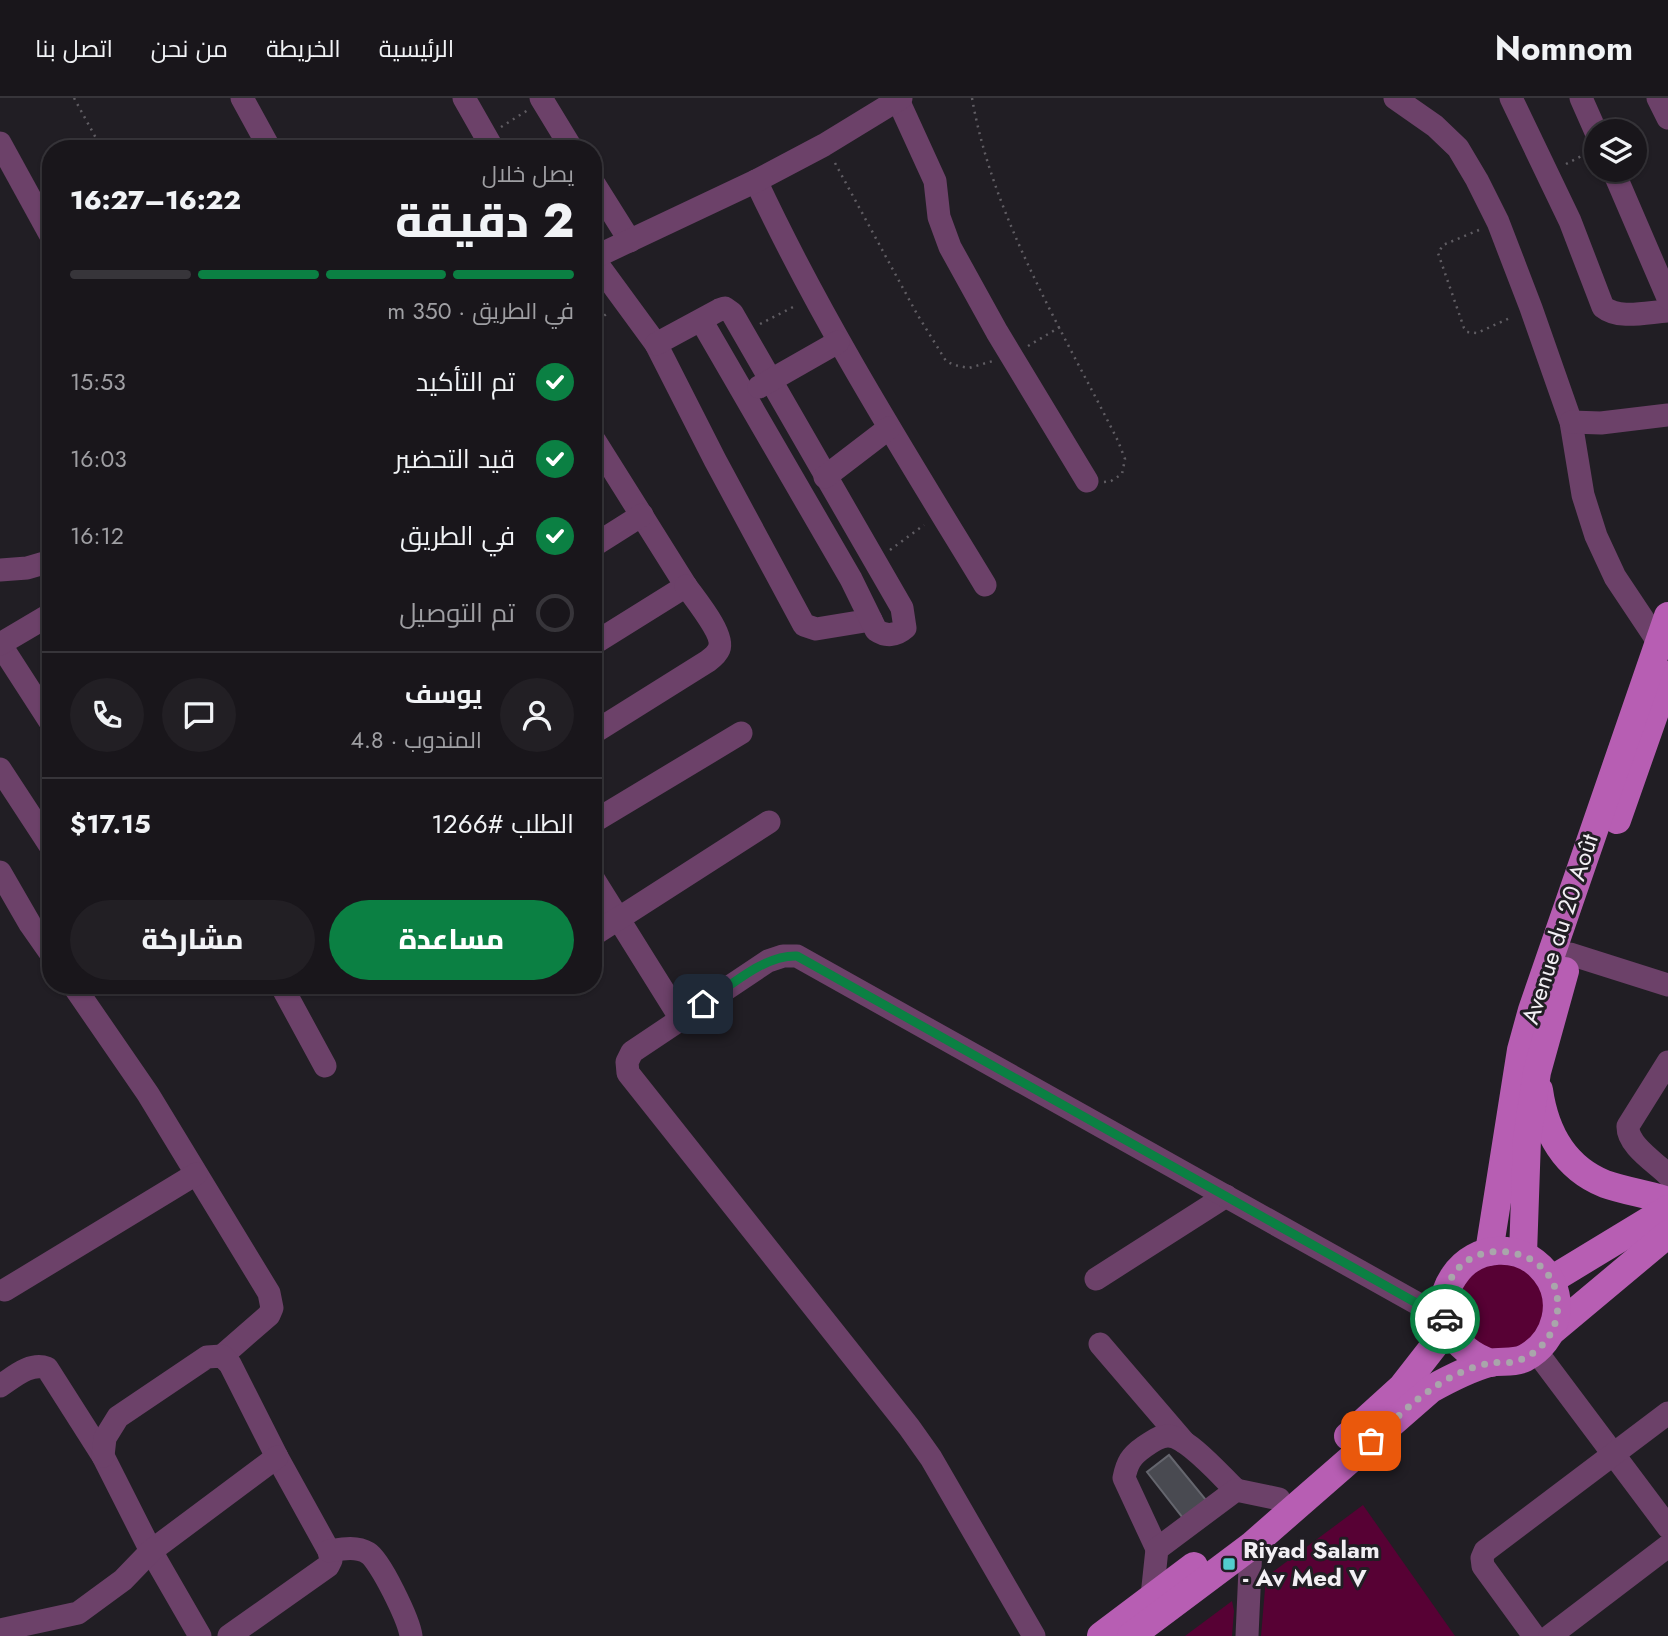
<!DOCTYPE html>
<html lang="ar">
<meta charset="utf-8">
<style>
:root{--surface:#19161b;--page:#221f24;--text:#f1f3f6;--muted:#9f9fa3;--line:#37353a;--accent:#0b8043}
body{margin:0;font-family:Jost,Cairo,sans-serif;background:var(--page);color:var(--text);direction:rtl;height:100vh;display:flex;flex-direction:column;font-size:26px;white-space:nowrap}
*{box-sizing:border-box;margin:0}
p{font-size:23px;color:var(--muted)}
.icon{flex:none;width:38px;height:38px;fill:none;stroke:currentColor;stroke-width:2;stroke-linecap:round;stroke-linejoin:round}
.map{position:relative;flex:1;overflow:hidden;direction:ltr}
.panel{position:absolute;left:42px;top:42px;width:560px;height:854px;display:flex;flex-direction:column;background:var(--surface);border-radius:28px;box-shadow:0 2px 5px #0004,0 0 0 2px var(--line);direction:rtl}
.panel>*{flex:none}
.buttons{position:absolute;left:1584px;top:21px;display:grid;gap:14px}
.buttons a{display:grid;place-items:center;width:63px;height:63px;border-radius:50%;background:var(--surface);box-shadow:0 2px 5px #0004,0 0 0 2px var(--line);font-size:35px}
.pin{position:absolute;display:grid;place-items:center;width:60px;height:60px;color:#fff;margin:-30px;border-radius:14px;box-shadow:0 4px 10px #0006}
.courier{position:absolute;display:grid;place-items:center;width:70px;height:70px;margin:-35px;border:5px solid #0b8043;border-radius:50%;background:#fff;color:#222;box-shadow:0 2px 9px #0007}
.headline em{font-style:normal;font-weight:800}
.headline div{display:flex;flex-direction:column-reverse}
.headline{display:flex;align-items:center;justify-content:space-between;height:119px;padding:0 28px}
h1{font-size:46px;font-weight:800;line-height:52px}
.bar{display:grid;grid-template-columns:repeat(4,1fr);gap:10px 7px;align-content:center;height:84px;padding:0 28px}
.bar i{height:9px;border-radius:5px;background:var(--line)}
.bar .active{background:var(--accent)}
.bar p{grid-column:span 4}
.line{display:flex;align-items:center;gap:18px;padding:0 28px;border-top:2px solid var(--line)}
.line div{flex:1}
.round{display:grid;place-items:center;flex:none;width:74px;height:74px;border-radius:37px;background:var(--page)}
ol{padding:0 28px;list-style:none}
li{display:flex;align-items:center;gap:21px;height:77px}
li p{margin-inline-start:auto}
li .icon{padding:7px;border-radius:50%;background:var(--accent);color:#fff;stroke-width:4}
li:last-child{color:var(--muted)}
li i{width:38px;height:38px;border:4px solid var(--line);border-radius:50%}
.cta{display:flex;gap:14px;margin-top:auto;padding:14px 28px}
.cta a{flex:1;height:80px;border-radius:42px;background:var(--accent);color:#fff;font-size:28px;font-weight:800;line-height:80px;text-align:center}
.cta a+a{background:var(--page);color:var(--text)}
header{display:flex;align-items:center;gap:42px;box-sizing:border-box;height:98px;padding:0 35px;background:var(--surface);border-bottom:2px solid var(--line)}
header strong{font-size:33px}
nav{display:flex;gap:38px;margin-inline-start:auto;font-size:24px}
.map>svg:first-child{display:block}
.green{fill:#570134}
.building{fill:#494a51;stroke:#65666e;stroke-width:2}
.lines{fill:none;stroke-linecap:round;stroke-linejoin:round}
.path{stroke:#605d63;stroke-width:2.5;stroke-dasharray:2 5;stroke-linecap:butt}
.minor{stroke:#6c4169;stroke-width:23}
.major{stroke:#b75eb3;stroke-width:28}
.done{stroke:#a9a6ab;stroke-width:7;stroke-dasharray:0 12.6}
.route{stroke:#0b8043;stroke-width:9}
.poi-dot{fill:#52cdcd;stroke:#211e24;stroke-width:2.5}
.labels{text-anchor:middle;stroke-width:6;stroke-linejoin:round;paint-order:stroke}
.street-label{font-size:24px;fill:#f2eff4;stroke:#211e24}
.poi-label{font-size:24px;font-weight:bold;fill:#f2eff4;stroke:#211e24;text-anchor:start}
</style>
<header>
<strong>Nomnom</strong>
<nav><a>الرئيسية</a><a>الخريطة</a><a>من نحن</a><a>اتصل بنا</a></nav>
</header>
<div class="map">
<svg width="1668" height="1538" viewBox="0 0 1668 1538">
<rect width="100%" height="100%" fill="#211e24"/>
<!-- green -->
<g class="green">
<polygon points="1496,1161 1517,1163 1546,1195 1539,1236 1511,1254 1479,1250 1454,1216 1460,1184"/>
<polygon points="1363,1407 1455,1538 1261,1538 1266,1479"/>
<polygon points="1232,1503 1234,1513 1232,1538 1185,1538"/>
</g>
<!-- building -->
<polygon class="building" points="1169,1357 1206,1402 1183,1420 1147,1374"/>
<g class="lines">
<!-- path -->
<g class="path">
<polyline points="74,0 102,51"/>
<path d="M972,0C993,121 1064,235 1118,343L1125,361L1122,376L1111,383L1104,384"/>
<polyline points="501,29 528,12"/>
<polyline points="218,51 242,43"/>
<polyline points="835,65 917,216 946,263 954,267 969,270 993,263"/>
<polyline points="1566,66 1591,53"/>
<polyline points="1479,132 1443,147 1438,155 1464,230 1467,234 1477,235 1512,219"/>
<polyline points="593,226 609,214"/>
<polyline points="760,226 797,207"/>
<polyline points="1028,248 1060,229"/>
<polyline points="890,452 924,427"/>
</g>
<!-- minor -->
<g class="minor">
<polyline points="242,0 270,51"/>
<polyline points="464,0 493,51"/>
<polyline points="541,0 572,51"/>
<polyline points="1395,0 1435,28 1458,50 1477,82 1498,124 1531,210 1571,324 1583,397 1596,438 1615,479 1659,545"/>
<path d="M1511,0L1570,123L1603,209C1619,222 1648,214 1668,213"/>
<polyline points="1581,0 1596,34"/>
<polyline points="1658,0 1668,20"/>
<polyline points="898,2 935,83 939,119 950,149 997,234 1087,383"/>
<polyline points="0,45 51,138"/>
<polyline points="1613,72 1668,200"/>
<path d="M756,83C822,224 904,354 985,487"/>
<polyline points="593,84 630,143"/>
<polyline points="593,160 656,246 715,362 804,527 816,531 871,522"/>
<polyline points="593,160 756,83 824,47 901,0"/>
<path d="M656,246L719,212L725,210L732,215L902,510L905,530C896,538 886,539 876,532L851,481L701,222"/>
<polyline points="759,289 838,244"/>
<polyline points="1571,324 1601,325 1668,317"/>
<polyline points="593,344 595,343 686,488 593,546"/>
<polyline points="825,379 889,330"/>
<polyline points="593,448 642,417"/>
<polyline points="0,472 27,470 51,463"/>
<polyline points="0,546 51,625"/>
<polyline points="0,546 51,516"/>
<path d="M593,635L708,563C712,560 717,556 719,551C725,537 695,501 686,488"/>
<polyline points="0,671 51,749"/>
<polyline points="593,724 741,635"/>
<polyline points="0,774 30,826 51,856"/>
<polyline points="593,780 681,921"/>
<polyline points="593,837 769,724"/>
<polyline points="1570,856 1668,887"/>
<polyline points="73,887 148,996 269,1195 272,1210 269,1217 222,1258"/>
<polyline points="281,887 325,968"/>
<path d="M1668,964L1628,1028C1627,1047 1655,1064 1668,1077"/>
<polyline points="1096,1181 1226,1098"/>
<polyline points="5,1192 196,1076"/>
<polyline points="1100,1246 1184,1344"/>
<polyline points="1536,1253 1668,1429"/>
<path d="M0,1288C14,1279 30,1264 47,1270L103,1358L151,1453L200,1538"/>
<polyline points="103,1358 105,1340 118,1319 207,1259 222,1258 230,1266 277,1359 329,1453 331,1462 328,1468 229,1538"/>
<path d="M1157,1451L1124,1380C1127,1365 1131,1358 1144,1349C1151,1344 1159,1338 1168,1338C1187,1338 1222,1379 1236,1392"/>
<path d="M329,1453C342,1451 356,1448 368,1455C380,1462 409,1522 411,1538"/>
<polyline points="1152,1498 1157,1451 1236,1392 1279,1401"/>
<polyline points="0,1532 78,1515 123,1482 151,1453 277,1359"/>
<polyline points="1034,1538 931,1360 909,1329 628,975 627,964 632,954 768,863 783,858 797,858 1445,1221"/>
<polyline points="1247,1538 1251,1448"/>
<polyline points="1534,1538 1483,1468 1482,1460 1485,1453 1668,1315"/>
<polyline points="1550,1538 1668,1448"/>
</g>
<!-- major -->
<g class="major">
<polyline points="1617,722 1668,577"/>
<path d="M1539,992C1545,1034 1565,1070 1605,1086C1625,1093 1647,1096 1668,1103"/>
<polyline points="1489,1154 1521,952 1532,912 1668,518"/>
<polyline points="1523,1156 1527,1041 1537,974 1565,873"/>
<polyline points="1551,1182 1668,1111"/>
<polyline points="1552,1233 1668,1136"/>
<polyline points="1348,1338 1402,1289 1448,1230"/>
<polyline points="1101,1538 1194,1468"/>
<path d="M1131,1538L1251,1448L1431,1291C1449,1281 1468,1271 1489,1265C1501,1262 1513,1266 1525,1260C1557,1243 1567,1202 1545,1174C1521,1144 1475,1146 1454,1178C1429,1214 1454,1254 1492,1265"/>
</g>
</g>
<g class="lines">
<!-- done -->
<path class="done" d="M1371,1343C1391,1326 1410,1305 1432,1291C1448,1279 1470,1269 1490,1265C1495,1264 1501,1265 1506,1265C1532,1263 1553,1242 1557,1217C1568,1143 1454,1129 1445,1200C1444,1207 1445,1215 1445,1221"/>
<!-- route -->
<path class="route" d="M703,906C731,888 763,857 797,858L1445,1221"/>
</g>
<!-- markers -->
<rect class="poi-dot" x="1222" y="1459" width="14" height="14" rx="3.5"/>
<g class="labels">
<!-- street labels -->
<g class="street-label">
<text transform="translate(1560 831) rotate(-72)" y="8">Avenue du 20 Août</text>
</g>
<!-- poi labels -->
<g class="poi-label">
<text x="1243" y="1460">Riyad Salam<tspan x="1243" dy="28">- Av Med V</tspan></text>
</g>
</g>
</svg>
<div class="buttons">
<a><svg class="icon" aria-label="layers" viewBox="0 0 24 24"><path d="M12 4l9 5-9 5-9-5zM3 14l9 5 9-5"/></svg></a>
</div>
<div class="pin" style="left:1371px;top:1343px;background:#ea580c"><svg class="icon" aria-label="bag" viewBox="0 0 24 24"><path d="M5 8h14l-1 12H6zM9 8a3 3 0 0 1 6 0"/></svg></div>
<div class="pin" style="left:703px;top:906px;background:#1f2937"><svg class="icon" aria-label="home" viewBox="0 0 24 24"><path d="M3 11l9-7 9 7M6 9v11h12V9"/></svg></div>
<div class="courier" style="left:1445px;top:1221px"><svg class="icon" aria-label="car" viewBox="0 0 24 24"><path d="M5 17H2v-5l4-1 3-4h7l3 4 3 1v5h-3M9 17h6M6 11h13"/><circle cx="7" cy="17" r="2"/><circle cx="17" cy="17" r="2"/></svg></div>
<section class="panel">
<div class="headline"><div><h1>2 دقيقة</h1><p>يصل خلال</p></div><em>16:22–16:27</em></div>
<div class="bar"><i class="active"></i><i class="active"></i><i class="active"></i><i></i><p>في الطريق · 350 m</p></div>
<ol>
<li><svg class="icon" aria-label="check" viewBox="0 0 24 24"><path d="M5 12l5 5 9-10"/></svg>تم التأكيد<p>15:53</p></li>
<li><svg class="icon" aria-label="check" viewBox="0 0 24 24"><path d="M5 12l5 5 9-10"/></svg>قيد التحضير<p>16:03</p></li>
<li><svg class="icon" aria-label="check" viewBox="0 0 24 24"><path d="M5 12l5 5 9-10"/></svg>في الطريق<p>16:12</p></li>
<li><i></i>تم التوصيل</li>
</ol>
<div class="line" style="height:126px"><a class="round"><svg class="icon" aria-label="person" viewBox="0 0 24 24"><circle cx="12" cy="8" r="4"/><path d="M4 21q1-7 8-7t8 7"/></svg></a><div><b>يوسف</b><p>المندوب · 4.8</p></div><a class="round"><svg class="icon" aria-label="chat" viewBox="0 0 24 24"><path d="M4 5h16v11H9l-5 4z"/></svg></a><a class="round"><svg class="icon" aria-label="phone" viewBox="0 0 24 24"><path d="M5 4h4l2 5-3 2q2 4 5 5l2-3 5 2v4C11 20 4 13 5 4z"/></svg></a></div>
<div class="line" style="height:91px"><div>الطلب #1266</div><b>$17.15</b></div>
<div class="cta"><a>مساعدة</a><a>مشاركة</a></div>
</section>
</div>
